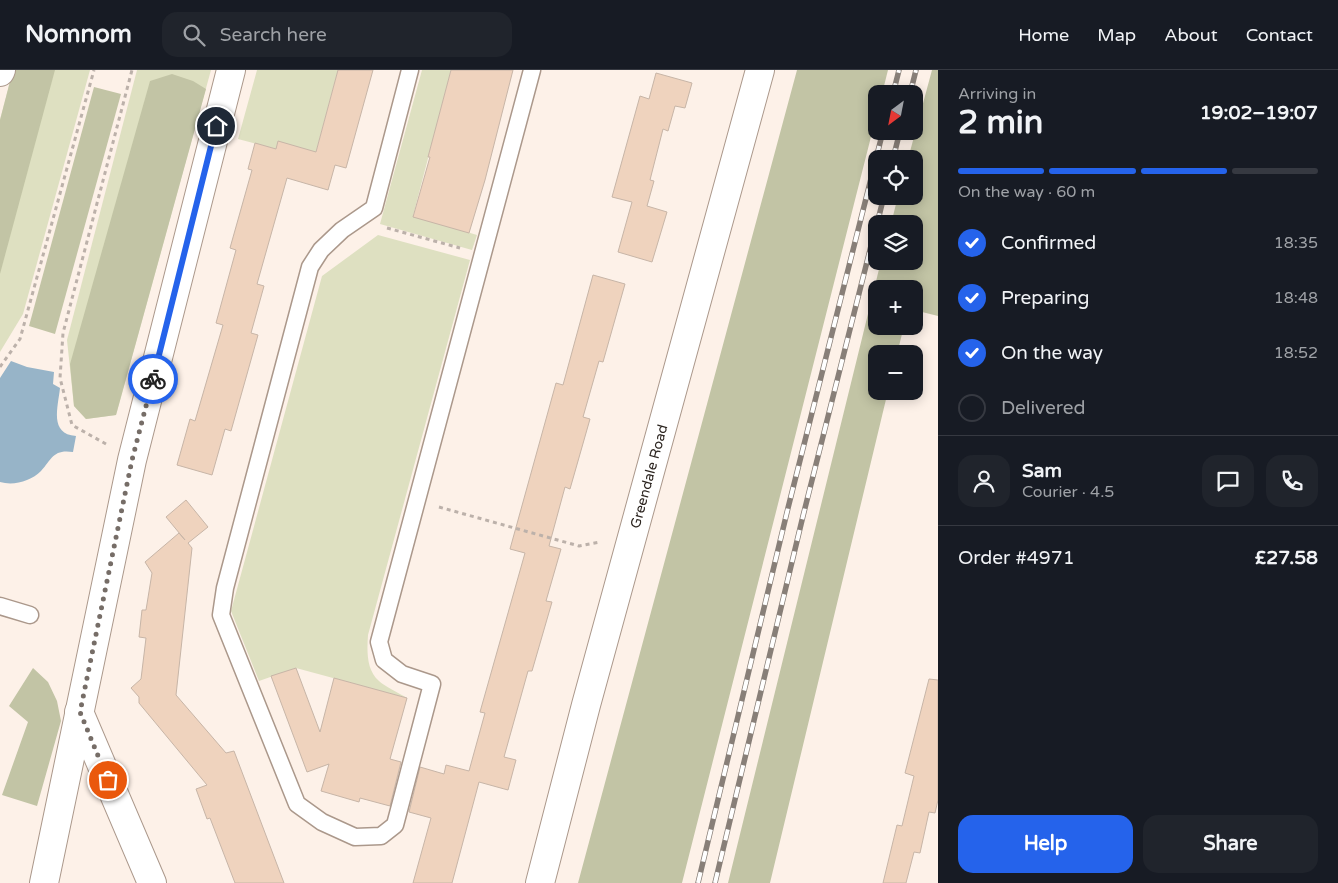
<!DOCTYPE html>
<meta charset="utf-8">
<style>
:root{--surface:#171b24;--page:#20242c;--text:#f1f3f6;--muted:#9ea1a6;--line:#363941;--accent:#2563eb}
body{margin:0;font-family:"Varela Round",sans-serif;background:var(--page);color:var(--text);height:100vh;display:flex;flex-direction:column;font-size:19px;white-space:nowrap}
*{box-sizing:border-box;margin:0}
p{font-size:16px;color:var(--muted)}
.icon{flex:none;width:28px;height:28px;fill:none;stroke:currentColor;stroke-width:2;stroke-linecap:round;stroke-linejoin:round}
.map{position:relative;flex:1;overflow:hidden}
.sheet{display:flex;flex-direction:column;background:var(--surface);width:400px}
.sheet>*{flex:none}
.needle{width:32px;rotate:212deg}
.tools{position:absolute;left:868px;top:15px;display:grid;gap:10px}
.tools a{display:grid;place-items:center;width:55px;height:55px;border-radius:10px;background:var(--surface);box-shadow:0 2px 12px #0003;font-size:25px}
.pin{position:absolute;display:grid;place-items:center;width:42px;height:42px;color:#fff;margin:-21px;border:2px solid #fff;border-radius:50%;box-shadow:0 1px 5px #0007}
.courier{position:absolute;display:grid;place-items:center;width:50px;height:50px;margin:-25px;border:4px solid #2563eb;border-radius:50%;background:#fff;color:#222;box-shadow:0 1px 6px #0007}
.summary em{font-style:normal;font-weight:800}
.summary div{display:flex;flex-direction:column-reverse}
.summary{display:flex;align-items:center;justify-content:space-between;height:85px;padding:0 20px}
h1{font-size:32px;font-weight:800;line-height:38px}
.bar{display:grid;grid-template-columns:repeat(4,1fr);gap:8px 5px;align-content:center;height:60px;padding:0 20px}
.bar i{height:6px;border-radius:4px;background:var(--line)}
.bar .current{background:var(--accent)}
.bar p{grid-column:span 4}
.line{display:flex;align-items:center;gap:12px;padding:0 20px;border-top:1px solid var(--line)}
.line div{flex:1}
.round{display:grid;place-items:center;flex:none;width:52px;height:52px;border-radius:15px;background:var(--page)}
ol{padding:0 20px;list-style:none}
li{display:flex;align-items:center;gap:15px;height:55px}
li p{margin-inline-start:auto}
li .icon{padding:5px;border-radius:50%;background:var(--accent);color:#fff;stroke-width:4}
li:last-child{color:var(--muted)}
li i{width:28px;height:28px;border:2px solid var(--line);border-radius:50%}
.cta{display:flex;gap:10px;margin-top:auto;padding:10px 20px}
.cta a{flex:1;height:58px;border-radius:15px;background:var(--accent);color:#fff;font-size:20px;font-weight:800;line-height:58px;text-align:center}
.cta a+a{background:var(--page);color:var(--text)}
header{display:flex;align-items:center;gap:30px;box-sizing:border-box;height:70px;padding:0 25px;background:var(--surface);border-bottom:1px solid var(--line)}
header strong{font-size:24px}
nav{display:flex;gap:28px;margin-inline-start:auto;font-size:18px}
.search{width:350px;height:45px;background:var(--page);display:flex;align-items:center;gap:12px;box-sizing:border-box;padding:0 18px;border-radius:15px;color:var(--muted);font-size:19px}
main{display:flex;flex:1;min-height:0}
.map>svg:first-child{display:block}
.green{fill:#dee0c1}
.forest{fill:#c2c4a5}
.water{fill:#97b4c8}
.building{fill:#efd3be;stroke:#c7b5a7}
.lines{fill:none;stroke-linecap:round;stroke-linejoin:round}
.lane-casing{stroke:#ab988b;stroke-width:19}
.street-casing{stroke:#ab988b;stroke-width:30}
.path{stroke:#bcb1aa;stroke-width:3;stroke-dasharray:4 4;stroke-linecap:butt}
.lane{stroke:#fff;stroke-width:16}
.street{stroke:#fff;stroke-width:28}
.rail-casing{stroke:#887f78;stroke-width:5.5}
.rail{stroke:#fff;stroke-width:4;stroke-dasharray:11;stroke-linecap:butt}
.done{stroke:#766d67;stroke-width:5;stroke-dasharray:0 9}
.route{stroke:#2563eb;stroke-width:6}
.labels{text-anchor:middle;stroke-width:4.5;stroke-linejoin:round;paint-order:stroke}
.street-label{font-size:14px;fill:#2d2621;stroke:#fff}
</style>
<header>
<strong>Nomnom</strong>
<div class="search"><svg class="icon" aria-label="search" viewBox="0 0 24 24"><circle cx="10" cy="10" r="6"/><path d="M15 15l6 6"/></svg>Search here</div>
<nav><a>Home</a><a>Map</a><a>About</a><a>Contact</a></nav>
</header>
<main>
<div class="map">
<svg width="938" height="813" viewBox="0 0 938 813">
<rect width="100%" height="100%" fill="#fdf1e8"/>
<!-- green -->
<g class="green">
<polygon points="13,0 90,0 23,244 0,282 0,50"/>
<polygon points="137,0 211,0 116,345 86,349 74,336 67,270"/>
<polygon points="257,0 338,0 314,89 278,71 276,79 238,69"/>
<polygon points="422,0 451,0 413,146 477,165 472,180 380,154"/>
<path d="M378,165L470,190L368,565C367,580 366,600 379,611C384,616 399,623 407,628L296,598L259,611L231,541L322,206Z"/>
</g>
<!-- forest -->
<g class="forest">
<polygon points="13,0 55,0 0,204 0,50"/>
<polygon points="797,0 888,0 882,24 876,24 876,47 682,813 578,813"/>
<polygon points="932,0 938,0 938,246 914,240 914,219 876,219 876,256 904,256 897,284 876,284 876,321 888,321 770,813 728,813 881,191 914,191 914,154 891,154 898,126 914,126 914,89 908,89"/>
<polygon points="172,4 193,11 206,19 116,345 86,349 74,336 70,294 150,11"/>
<polygon points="94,17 121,24 55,264 29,256"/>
<polygon points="33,598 48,612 57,631 61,651 37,736 2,725 28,652 9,636"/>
</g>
<!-- water -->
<path class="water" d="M11,291L27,297L54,302L53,314L60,318C58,337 49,364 76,366L73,382C53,379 52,389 41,401C31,411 14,416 0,412V308Z"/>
<!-- building -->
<g class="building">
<polygon points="338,0 373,0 346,98 335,95 328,120 287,108 257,214 264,216 251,263 258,265 231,361 225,359 212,405 177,395 190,349 195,351 223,255 216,253 236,180 230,178 252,100 248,99 255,73 276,79 278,71 316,82"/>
<polygon points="451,0 513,0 485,110 469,163 413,147 430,87 428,87"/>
<polygon points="656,3 692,13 685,38 675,36 668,61 663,59 650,110 654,111 647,136 667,142 652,192 618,182 632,132 612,127 640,26 649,29"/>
<polygon points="593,205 625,214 603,292 599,291 583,347 590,349 570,419 565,417 549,476 561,479 546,531 552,532 532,601 528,601 504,687 516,690 508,720 479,712 452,813 413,813 431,748 409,742 420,697 444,704 446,695 469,701 485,643 480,642 525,483 510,479 556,313 563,315"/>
<polygon points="186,430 208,457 188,473 192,478 176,625 226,683 234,681 284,813 235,813 210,748 207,749 196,719 207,715 139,633 139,627 131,618 141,609 146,568 139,567 142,540 146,540 152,503 145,492 179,463 185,470 166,447"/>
<polygon points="296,598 320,662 334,608 407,628 390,689 401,692 390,736 360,728 359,732 321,721 329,694 307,702 271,606"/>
<polygon points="929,609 938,610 938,730 935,743 929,742 920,783 914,782 906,813 883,813 897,755 902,756 914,706 905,703"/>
</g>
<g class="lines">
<defs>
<g id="lane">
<polyline points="410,0 374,138 342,160 321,180 310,197 225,518 221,545 297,734 322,752 355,767 381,766 395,755 432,614 402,604 384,590 379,572 532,0"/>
<polyline points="0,536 30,545"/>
</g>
<g id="street">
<polyline points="0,2 1,0"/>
<polyline points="79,642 152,813"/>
<polyline points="44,813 132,390 231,0"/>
<path id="s1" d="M540,813L586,635L760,0"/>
</g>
</defs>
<!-- lane casing -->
<use href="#lane" class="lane-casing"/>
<!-- street casing -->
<use href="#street" class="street-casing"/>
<!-- path -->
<g class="path">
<polyline points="387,158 460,178"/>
<polyline points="0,297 20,269 94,0"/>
<polyline points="106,374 72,355 60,308 63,263 132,0"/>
<polyline points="439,437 579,476 600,472"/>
</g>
<!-- lane -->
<use href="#lane" class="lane"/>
<!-- street -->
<use href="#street" class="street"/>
<defs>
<g id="rail">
<polyline points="893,24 899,0"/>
<polyline points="910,24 916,0"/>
<polyline points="893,89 900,61"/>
<polyline points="877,154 884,126"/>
<polyline points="698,813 788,438 883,61"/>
<polyline points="715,813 803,446 876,156"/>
</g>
</defs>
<!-- rail casing -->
<use href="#rail" class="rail-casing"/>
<!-- rail -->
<use href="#rail" class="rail"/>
</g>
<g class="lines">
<!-- done -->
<polyline class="done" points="108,710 80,642 132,390 153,309"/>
<!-- route -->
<polyline class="route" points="153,309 216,56"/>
</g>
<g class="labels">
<!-- street labels -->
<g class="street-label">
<text dy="5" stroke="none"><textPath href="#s1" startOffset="421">Greendale Road</textPath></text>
</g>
</g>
</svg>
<div class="tools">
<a><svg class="needle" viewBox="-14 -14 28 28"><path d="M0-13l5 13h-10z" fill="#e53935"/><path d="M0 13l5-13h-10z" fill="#9ea1a6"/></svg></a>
<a><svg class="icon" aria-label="locate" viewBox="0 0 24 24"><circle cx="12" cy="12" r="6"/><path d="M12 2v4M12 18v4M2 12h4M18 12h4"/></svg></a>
<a><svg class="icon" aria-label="layers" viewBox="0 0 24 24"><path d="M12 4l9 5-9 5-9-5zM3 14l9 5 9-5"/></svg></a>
<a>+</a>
<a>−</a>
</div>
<div class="pin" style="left:108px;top:710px;background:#ea580c"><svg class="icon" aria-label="bag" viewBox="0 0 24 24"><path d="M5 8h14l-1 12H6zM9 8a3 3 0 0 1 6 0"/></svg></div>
<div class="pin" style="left:216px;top:56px;background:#1f2937"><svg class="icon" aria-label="home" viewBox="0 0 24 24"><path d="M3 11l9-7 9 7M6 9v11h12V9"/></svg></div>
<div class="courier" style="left:153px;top:309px"><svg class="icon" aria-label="bike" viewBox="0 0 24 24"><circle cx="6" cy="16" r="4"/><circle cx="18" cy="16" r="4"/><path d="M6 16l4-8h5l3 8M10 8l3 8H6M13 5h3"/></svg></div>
</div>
<section class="sheet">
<div class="summary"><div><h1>2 min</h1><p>Arriving in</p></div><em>19:02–19:07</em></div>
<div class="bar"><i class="current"></i><i class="current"></i><i class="current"></i><i></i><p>On the way · 60 m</p></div>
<ol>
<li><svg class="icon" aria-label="check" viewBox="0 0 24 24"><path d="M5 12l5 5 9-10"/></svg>Confirmed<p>18:35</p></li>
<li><svg class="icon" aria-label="check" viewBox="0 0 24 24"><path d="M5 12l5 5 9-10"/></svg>Preparing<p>18:48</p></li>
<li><svg class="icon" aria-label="check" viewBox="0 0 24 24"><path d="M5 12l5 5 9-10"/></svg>On the way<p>18:52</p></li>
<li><i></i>Delivered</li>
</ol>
<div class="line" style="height:90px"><a class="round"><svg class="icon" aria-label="person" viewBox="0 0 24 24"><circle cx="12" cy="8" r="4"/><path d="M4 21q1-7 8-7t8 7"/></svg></a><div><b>Sam</b><p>Courier · 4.5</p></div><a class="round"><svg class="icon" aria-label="chat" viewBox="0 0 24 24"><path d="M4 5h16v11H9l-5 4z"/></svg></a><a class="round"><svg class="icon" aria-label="phone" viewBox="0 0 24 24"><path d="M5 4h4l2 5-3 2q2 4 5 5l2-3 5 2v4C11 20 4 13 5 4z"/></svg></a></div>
<div class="line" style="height:65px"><div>Order #4971</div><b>£27.58</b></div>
<div class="cta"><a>Help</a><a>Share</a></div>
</section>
</main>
